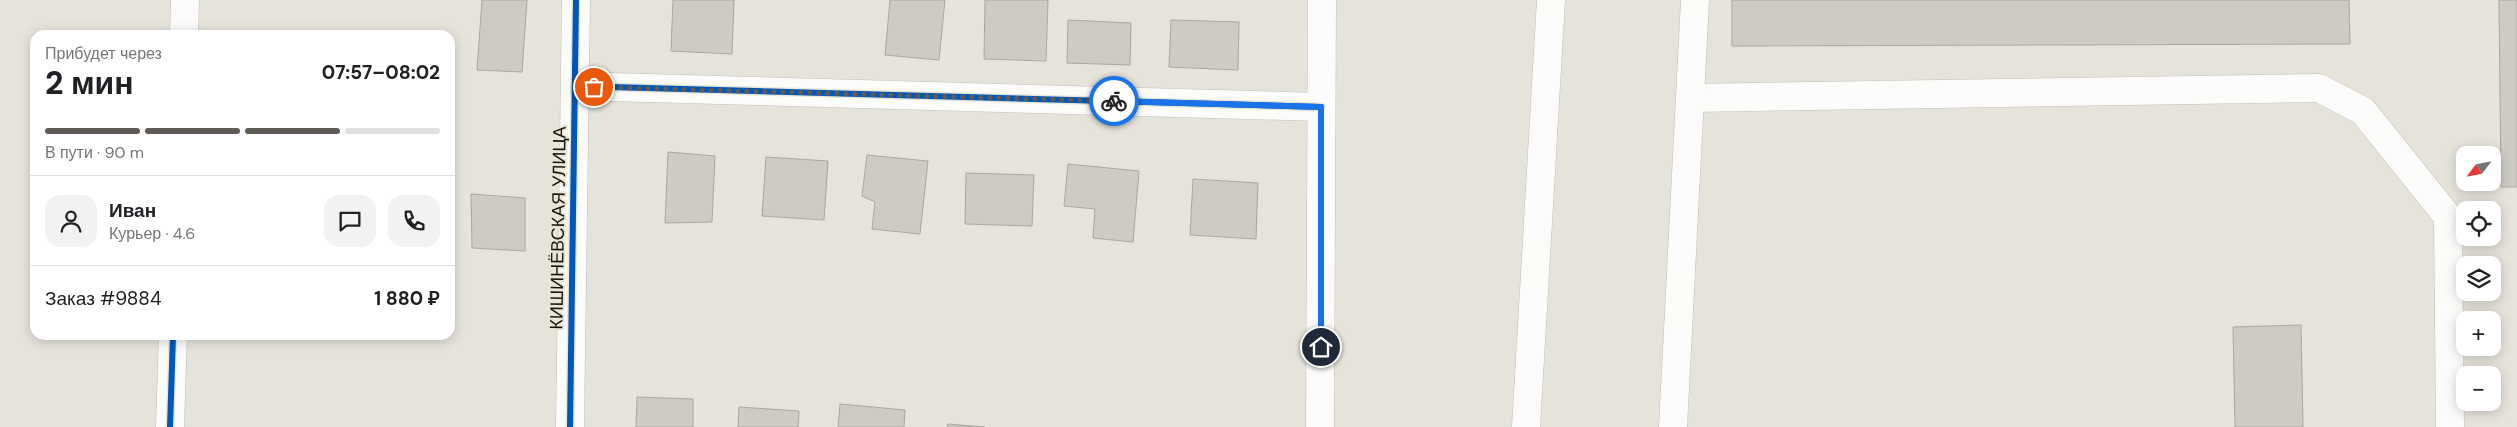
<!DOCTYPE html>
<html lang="ru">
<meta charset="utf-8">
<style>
:root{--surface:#fff;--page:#f2f2f2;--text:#202124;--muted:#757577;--line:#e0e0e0;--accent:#5e5c55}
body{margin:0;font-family:"DM Sans",sans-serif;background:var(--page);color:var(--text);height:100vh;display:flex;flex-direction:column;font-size:19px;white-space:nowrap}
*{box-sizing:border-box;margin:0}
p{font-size:16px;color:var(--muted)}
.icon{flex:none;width:28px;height:28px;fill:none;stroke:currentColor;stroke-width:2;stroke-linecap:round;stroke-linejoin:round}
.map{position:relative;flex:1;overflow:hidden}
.drawer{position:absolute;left:30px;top:30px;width:425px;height:310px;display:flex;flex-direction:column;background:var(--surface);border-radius:15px;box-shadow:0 2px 12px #0003}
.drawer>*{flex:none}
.needle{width:32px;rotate:238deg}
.buttons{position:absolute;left:2456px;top:146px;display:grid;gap:10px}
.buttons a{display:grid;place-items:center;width:45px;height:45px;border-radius:10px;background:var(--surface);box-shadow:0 2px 12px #0003;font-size:25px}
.pin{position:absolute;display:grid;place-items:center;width:42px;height:42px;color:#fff;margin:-21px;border:2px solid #fff;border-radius:50%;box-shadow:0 1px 5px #0007}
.courier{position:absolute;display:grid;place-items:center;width:50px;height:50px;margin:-25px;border:4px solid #1a73e8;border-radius:50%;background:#fff;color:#222;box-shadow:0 1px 6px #0007}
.head em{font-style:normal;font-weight:800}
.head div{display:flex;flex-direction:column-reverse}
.head{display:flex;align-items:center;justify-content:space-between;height:85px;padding:0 15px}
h1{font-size:32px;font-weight:800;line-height:38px}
.bar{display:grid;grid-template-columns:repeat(4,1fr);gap:8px 5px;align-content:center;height:60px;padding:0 15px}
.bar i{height:6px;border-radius:4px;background:var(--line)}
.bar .active{background:var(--accent)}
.bar p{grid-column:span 4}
.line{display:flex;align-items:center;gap:12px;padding:0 15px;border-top:1px solid var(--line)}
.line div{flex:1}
.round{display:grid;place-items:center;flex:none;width:52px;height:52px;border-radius:15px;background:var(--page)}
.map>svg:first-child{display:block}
.building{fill:#cdcbc4;stroke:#a8a7a0}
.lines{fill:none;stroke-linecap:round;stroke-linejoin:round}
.minor-casing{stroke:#c1bfb8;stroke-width:29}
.minor{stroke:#fbfbf9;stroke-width:28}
.cycleway-casing{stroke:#eae6d5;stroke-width:9}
.cycleway{stroke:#0057b8;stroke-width:6}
.done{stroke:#5e5c55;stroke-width:5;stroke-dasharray:0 9}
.route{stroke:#1a73e8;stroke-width:6}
.labels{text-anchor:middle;stroke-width:4;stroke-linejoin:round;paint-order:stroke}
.street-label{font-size:18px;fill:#15140e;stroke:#eae6d5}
</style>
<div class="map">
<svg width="2517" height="427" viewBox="0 0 2517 427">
<rect width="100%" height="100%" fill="#e5e3da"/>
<!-- building -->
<g class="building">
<polygon points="482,0 527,0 522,72 477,70"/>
<polygon points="673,0 734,0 732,54 671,51"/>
<polygon points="890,0 945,0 939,60 885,55"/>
<polygon points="985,0 1048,0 1046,61 984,59"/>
<polygon points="1732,0 2349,0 2350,44 1732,46"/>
<polygon points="2499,0 2517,0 2517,187 2501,187"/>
<polygon points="1068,20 1131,23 1130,65 1067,63"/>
<polygon points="1171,20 1239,22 1238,70 1169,67"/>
<polygon points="668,152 715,156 712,222 665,223"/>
<polygon points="867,155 928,161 920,234 872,229 875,202 862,196"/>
<polygon points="766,157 828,161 824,220 762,216"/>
<polygon points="1068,164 1139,171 1133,242 1093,238 1095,209 1064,206"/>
<polygon points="966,173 1034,175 1032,226 965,224"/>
<polygon points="1193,179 1258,183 1256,239 1190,235"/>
<polygon points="471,194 525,198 525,251 472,248"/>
<polygon points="2301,325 2303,427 2235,427 2233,327"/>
<polygon points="637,397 693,399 693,427 636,427"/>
<polygon points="840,404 905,410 904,427 838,427"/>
<polygon points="739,407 799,411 798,427 738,427"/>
<polygon points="948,424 985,427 947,427"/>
</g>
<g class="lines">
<defs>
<g id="minor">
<polyline points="184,35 185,0"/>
<polyline points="575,86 1321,107"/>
<polyline points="1690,98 2319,88 2363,111 2448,217 2450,427"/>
<polyline points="170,427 173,335"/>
<polyline points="570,427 576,0"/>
<polyline points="1320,427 1322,0"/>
<polyline points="1526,427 1551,0"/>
<polyline points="1673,427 1695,0"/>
</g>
</defs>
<!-- minor casing -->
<use href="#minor" class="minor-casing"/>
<!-- minor -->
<use href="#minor" class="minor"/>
<defs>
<g id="cycleway">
<polyline points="575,86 1321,107"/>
<polyline points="170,427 173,335"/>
<polyline points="570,427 576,0"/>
</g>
</defs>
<!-- cycleway casing -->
<use href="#cycleway" class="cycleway-casing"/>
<!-- cycleway -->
<use href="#cycleway" class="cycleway"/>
</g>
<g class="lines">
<!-- done -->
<polyline class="done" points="594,87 1114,101"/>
<!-- route -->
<polyline class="route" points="1114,101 1321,107 1321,347"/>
</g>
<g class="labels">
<!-- street labels -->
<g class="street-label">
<text transform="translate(558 228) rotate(-89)" y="6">КИШИНЁВСКАЯ УЛИЦА</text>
</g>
</g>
</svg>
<div class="buttons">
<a><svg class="needle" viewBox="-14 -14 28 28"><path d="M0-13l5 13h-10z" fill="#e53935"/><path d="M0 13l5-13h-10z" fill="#757577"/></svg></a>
<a><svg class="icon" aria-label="locate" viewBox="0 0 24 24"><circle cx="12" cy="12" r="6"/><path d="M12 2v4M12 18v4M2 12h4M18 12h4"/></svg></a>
<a><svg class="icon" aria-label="layers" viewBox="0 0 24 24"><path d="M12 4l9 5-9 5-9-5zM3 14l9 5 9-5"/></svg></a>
<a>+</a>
<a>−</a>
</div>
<div class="pin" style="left:594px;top:87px;background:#ea580c"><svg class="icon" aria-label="bag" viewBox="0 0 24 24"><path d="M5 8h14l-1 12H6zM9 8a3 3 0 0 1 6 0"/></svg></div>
<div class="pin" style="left:1321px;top:347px;background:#1f2937"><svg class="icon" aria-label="home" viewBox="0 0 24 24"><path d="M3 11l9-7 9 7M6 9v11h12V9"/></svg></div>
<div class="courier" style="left:1114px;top:101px"><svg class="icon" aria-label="bike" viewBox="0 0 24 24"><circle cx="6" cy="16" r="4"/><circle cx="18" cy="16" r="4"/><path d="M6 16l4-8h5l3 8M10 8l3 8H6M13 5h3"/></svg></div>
<section class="drawer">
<div class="head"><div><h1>2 мин</h1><p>Прибудет через</p></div><em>07:57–08:02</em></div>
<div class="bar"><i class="active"></i><i class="active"></i><i class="active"></i><i></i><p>В пути · 90 m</p></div>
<div class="line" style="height:90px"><a class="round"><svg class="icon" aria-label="person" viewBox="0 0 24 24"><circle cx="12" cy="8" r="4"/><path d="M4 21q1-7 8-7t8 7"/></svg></a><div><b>Иван</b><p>Курьер · 4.6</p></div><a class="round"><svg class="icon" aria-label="chat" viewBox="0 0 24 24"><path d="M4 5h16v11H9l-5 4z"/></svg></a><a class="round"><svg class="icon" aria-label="phone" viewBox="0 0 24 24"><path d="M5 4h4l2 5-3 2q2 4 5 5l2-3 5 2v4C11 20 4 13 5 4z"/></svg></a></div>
<div class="line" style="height:65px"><div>Заказ #9884</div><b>1 880 ₽</b></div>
</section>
</div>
